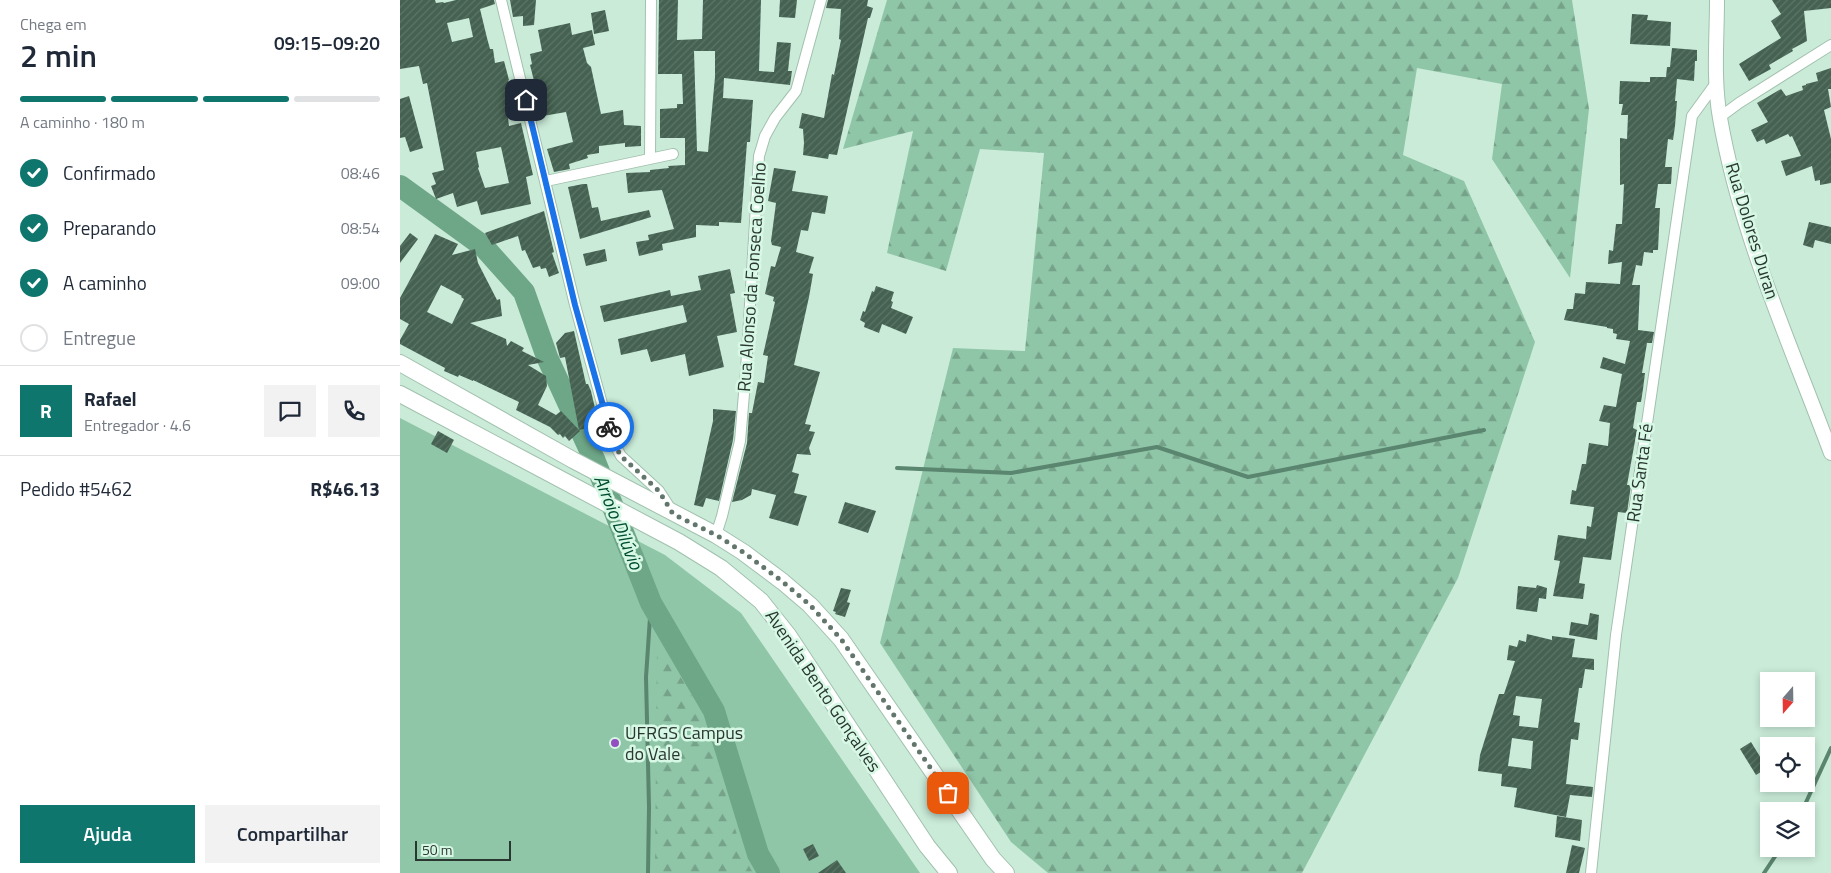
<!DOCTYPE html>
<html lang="pt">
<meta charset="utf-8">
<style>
:root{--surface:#fff;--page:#f2f2f3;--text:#1f2937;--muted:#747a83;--line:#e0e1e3;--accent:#0f766e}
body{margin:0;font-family:"Titillium Web",sans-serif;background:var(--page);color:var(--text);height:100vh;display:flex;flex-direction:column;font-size:19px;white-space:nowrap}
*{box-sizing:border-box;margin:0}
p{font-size:16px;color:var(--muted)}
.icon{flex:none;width:28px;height:28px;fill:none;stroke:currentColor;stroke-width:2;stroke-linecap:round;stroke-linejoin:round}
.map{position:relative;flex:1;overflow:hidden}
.sheet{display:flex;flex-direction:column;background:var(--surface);width:400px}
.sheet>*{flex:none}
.needle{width:32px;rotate:200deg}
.fabs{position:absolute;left:1360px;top:672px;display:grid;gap:10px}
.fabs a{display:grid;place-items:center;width:55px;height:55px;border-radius:0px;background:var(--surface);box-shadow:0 2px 8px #0003;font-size:25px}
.scale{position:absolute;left:15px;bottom:12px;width:96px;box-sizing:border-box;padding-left:5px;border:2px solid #2a3730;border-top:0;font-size:14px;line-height:18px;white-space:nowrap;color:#2a3730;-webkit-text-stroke:4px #d7f8e5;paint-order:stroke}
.pin{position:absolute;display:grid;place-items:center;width:42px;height:42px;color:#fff;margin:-21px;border-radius:10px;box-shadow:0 2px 8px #0006}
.courier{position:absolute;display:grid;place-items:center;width:50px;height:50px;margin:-25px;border:4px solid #1a73e8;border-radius:50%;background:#fff;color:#222;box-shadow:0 1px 6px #0007}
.overview em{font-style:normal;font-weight:600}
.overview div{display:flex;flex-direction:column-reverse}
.overview{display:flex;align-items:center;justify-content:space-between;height:85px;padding:0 20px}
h1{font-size:32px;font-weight:600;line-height:38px}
.bar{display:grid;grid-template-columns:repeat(4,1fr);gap:8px 5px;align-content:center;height:60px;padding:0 20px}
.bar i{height:6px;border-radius:4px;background:var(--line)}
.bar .on{background:var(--accent)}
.bar p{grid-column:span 4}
.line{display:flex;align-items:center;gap:12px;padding:0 20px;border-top:1px solid var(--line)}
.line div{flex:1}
.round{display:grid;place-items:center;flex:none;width:52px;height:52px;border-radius:0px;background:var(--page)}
ol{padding:0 20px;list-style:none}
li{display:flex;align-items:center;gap:15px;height:55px}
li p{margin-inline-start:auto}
li .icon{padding:5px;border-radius:50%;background:var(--accent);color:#fff;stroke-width:4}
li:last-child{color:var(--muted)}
li i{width:28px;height:28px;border:2px solid var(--line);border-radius:50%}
.button{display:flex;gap:10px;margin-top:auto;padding:10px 20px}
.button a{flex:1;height:58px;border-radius:0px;background:var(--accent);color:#fff;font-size:20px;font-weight:600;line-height:58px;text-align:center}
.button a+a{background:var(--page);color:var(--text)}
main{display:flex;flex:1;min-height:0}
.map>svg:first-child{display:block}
.green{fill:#8fc6a8}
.forest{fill:url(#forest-firs)}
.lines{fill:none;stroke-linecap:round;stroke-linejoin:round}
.stream{stroke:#5a856e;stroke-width:4}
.river{stroke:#6ea688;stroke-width:22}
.building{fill:url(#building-hatch);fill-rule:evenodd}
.street-casing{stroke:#a1c1ae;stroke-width:12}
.secondary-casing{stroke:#a1c1ae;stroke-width:16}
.primary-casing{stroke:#a1c1ae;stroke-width:18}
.street{stroke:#fff;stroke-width:10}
.secondary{stroke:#fff;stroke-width:14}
.primary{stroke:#fff;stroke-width:16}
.done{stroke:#62766b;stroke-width:5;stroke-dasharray:0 9}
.route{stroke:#1a73e8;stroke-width:6}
.poi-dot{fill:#934dc0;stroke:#d7f8e5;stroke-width:2}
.labels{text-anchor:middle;stroke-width:5;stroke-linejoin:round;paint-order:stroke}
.street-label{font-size:18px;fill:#2a3730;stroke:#d7f8e5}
.poi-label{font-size:18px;fill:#2a3730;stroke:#d7f8e5;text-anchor:start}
.water-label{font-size:19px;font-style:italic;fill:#004c2f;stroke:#d7f8e5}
</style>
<main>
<section class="sheet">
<div class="overview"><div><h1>2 min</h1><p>Chega em</p></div><em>09:15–09:20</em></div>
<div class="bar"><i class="on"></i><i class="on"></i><i class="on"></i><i></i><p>A caminho · 180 m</p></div>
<ol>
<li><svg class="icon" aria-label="check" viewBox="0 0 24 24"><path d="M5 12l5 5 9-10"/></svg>Confirmado<p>08:46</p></li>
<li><svg class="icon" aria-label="check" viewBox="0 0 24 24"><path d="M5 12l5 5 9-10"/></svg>Preparando<p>08:54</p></li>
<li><svg class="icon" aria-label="check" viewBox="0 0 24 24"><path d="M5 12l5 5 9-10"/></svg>A caminho<p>09:00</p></li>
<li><i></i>Entregue</li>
</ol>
<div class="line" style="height:90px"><b class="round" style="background:var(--accent);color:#fff">R</b><div><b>Rafael</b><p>Entregador · 4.6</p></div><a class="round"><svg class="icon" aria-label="chat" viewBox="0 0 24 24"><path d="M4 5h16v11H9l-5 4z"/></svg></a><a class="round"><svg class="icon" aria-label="phone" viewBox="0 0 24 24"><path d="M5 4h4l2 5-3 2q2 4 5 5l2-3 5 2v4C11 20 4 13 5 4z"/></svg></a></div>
<div class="line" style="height:65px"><div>Pedido #5462</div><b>R$46.13</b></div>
<div class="button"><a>Ajuda</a><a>Compartilhar</a></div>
</section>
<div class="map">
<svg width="1431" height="873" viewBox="0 0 1431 873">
<defs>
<pattern id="forest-firs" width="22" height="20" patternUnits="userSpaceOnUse" patternTransform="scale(1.25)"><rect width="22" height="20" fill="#8fc6a8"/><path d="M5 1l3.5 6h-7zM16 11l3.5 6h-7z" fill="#75a289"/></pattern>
<pattern id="building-hatch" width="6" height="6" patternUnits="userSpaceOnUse" patternTransform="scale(1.25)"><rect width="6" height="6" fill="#446151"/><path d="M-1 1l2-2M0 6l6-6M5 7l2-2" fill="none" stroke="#5d7567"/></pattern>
</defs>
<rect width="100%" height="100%" fill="#caebd8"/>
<!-- green -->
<polygon class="green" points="0,418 265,555 341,613 520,873 0,873"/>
<!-- forest -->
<g class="forest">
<polygon points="487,0 1172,0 1189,109 1170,278 1092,159 1102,84 1017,68 1003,155 1064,181 1135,342 1058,578 902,873 648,873 611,842 480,643 553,348 625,351 644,153 580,149 546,271 487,253 513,131 443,149"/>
<polygon points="257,637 302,713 343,856 353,873 255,873"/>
</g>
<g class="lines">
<!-- stream -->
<g class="stream">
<polyline points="497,468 611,473 757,447 848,477 1084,430"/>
<polyline points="1402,811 1431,748"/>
<polyline points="248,873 249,807 246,677 251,603"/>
<polyline points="1364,873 1380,849"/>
</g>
<!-- river -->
<polyline class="river" points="0,186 83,246 124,292 147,357 194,459 251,603 314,711 358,854 369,873"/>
</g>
<!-- building -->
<g class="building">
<path d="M0,0H35L36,3L43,2L44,3L56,0H94L95,4L80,9L87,38L90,49H93L95,63L104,61L109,80L108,81L113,100L106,101L109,126L121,123L133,175L126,177L131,204L81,215L77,201L57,207L53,193L36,199L31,186L36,184L32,173L44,170L27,83L23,84L19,66L0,69ZM69,18L73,37L52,42L47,23ZM101,147L109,183L85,188L78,168L79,167L76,152Z"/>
<polygon points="110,0 136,0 134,25 123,26 123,16 113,17"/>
<path d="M259,0H278L277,40L302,39L303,0H361L359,71L374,72L377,42L391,43L388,71H392L390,85L324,78L323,98L353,100L350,142H347L341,223L319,222V226L296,225V237L262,244L263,250L239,256L236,242L249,240L248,235L274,229L262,190L228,193L226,173L250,172V170L269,168L268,166L285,165V138H260V109L277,108V104H283L282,74H258ZM294,51H315V77L320,78L315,77L308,152L297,151Z"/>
<polygon points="380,0 397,0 395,18 379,17"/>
<polygon points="428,0 468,0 467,6 473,8 470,18 468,18 437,155 429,154 428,159 403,155 404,143 403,129 399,128 402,113 424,118 432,74 434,75 441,40 439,39 441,9 426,8"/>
<polygon points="1372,0 1431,0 1431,8 1404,11 1407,41 1392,49 1393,51 1369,65 1371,69 1349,81 1339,64 1381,38 1371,21 1381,14"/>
<polygon points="205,10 209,31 194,34 191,13"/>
<polygon points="1232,14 1248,15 1247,20 1271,22 1270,46 1230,44"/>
<polygon points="170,23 172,35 192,30 195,45 183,48 187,63 191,67 201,114 223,110 224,125 241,126 241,146 225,147 225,143 199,146 199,153 187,155 188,158 169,164 170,169 154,172 147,149 173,142 166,112 143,116 130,65 132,64 130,54 142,51 138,30"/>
<polygon points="1272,48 1297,50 1297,61 1295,61 1294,81 1277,79 1275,101 1277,101 1275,126 1273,140 1268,139 1265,167 1272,167 1271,184 1258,184 1255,208 1260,208 1258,250 1253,250 1253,253 1244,252 1242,266 1236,265 1232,285 1240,285 1238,330 1254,332 1252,343 1247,343 1242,373 1245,373 1243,389 1241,402 1237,402 1233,428 1237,430 1227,485 1231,485 1227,513 1218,512 1211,560 1183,557 1179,583 1185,584 1183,599 1153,596 1160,561 1154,560 1158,535 1186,539 1187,526 1191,527 1194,507 1170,504 1172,490 1176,491 1182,464 1186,464 1189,443 1208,446 1210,423 1199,421 1204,405 1216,407 1222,374 1200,368 1203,357 1225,364 1230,341 1216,339 1217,334 1213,333 1213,329 1207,328 1207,327 1164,320 1167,309 1173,309 1175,293 1185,294 1186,282 1220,284 1222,262 1208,264 1209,250 1213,251 1216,224 1222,224 1224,184 1220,185 1220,138 1227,139 1228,115 1221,115 1223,104 1219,104 1220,81 1245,82 1250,82 1250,77 1266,77 1267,67 1270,67"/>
<polygon points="1431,68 1431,89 1428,89 1431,107 1424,110 1431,139 1431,183 1420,185 1420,180 1415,181 1412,166 1386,176 1381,161 1401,156 1392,136 1390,137 1388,134 1366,144 1364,139 1357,142 1351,130 1368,122 1357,103 1381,89 1386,96 1403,90 1402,86 1406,85 1406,84 1418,81 1416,73"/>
<polygon points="9,96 23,148 10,152 5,137 0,138 0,99"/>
<polygon points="374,168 396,171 392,191 428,196 425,214 412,212 408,231 401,230 396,252 414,257 409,273 413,274 409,297 394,365 420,372 405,424 411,425 409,431 415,432 409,448 411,455 397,454 392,472 399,474 394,493 407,496 398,526 369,518 376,495 352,489 351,495 342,500 332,502 347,443 349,413 352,413 358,382 364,383 368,356 363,355 375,302 373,301 374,297 365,294 371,266 375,267 381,247 372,245 371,241 376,203 368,201"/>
<polygon points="183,184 187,184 192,208 198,207 201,221 249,210 251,217 180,239 168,187"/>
<polygon points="144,211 154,252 152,253 159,273 149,277 146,268 141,269 140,266 133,268 125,250 122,251 118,236 92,245 85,233"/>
<polygon points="1409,222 1431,227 1431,244 1415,240 1413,248 1403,245"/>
<polygon points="10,233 18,239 0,263 0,246"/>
<path d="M35,234L58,244L52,255L75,249L78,263L97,300L100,299L102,316L70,323L106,339L107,346L111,341L124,348L122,351L144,362L128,365L146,376L147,386L138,405L156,415L161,411L180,431L169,441L165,436L163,438L160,434L158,435L150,427L116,410L119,402L73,380V381L59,375L58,377L44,371L45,368L0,344V340L9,324L0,319V298ZM41,285L62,296L61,297L64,299L52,324L27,312Z"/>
<polygon points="205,249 207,261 186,266 183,254"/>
<polygon points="330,269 335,293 330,294 337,332 317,336 324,367 289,376 285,354 251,362 247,349 221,355 218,339 287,322 283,305 204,322 200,306 270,290 271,296 301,290 298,276"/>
<polygon points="476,286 494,292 491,301 493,302 491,308 513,317 506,334 482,324 479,333 464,327 465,323 460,320 463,311 465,312 472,291 474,292"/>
<polygon points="174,331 186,384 188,384 191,391 198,421 195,422 196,426 179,430 165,357 160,358 156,343 165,333"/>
<polygon points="313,409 336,411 333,440 319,501 306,498 303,507 294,505 313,421"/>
<polygon points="38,431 54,440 47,453 31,444"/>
<polygon points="445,502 476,511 468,533 438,523"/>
<polygon points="1137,585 1147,588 1146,599 1139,598 1137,612 1116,609 1118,586 1136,588"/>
<polygon points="441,588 451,590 447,602 450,603 445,617 435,614 436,612 433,611"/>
<polygon points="1190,613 1199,615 1197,640 1169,635 1171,622 1188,625"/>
<path d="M1127,634L1152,640V636L1175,639L1172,657L1194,659V670L1185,669L1182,688H1179L1174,722L1180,723L1178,740L1171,739L1166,784L1193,787L1192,797L1170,795L1166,817L1114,807L1117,788L1101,786L1102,774L1078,771L1080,755L1099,694H1104L1115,661L1107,660L1109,645L1117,647L1119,640L1126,642ZM1116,696L1142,699L1138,728L1119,726L1120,716L1113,715ZM1112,738L1133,741L1131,769L1108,766Z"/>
<polygon points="1351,742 1367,768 1356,775 1340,749"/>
<polygon points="1157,816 1182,820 1180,841 1155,837"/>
<polygon points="413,844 419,856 409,861 403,849"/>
<polygon points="1172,845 1185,848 1179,873 1166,873"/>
<polygon points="437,860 446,873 418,873"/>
</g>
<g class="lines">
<defs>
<g id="street">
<polyline points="101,0 175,305 212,440 221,456 259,491 270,508"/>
<polyline points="1320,117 1339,103 1431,45"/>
<polyline points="250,158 251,0"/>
<polyline points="146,181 273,154"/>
<polyline points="316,535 322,516 340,441 346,370 359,156 365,136 375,118 396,91 421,0"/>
<polyline points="1191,873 1216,635 1292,116 1316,83"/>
</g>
<path id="secondary" d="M1317,0C1317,39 1313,79 1320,118C1340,234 1390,343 1431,453"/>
<g id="primary">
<polyline points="0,363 173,460 316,535 343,552 383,582 410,605 441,639 593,859 606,873"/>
<polyline points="0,394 279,542 321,568 361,601 388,635 527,846 549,873"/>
</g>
</defs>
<!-- street casing -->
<use href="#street" class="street-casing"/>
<!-- secondary casing -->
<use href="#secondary" class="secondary-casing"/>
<!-- primary casing -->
<use href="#primary" class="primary-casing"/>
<!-- street -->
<use href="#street" class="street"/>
<!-- secondary -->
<use href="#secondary" class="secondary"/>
<!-- primary -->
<use href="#primary" class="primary"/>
</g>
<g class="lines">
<!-- done -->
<polyline class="done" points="209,427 212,440 221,456 259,491 273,514 316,535 343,552 383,582 410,605 441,639 548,793"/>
<!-- route -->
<polyline class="route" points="126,100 175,305 209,427"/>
</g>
<!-- markers -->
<circle class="poi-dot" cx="215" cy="743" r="5"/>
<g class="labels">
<!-- street labels -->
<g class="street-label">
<text transform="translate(1352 231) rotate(73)" y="6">Rua Dolores Duran</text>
<text transform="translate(352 277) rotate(-86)" y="6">Rua Alonso da Fonseca Coelho</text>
<text transform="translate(1240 473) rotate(-82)" y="6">Rua Santa Fé</text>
<text transform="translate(423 691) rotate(56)" y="6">Avenida Bento Gonçalves</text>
</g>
<!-- poi labels -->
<g class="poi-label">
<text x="225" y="739">UFRGS Campus<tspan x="225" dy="21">do Vale</tspan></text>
</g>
<!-- water labels -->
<g class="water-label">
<text transform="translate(219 522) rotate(68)" y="7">Arroio Dilúvio</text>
</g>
</g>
</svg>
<div class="fabs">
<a><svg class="needle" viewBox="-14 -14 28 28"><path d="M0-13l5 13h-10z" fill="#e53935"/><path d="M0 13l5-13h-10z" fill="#747a83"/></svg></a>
<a><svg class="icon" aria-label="locate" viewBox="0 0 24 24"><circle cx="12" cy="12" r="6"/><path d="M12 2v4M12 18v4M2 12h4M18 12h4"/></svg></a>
<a><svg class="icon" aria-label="layers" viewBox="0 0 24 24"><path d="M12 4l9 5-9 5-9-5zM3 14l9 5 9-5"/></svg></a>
</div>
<div class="scale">50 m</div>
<div class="pin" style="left:548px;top:793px;background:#ea580c"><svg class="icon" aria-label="bag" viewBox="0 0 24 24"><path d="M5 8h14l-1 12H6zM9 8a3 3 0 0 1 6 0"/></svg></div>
<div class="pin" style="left:126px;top:100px;background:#1f2937"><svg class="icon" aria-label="home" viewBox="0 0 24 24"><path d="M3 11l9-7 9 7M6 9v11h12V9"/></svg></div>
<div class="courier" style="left:209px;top:427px"><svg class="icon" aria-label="bike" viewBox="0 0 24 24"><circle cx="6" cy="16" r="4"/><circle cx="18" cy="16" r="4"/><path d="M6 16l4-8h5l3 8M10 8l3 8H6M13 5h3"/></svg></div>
</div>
</main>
